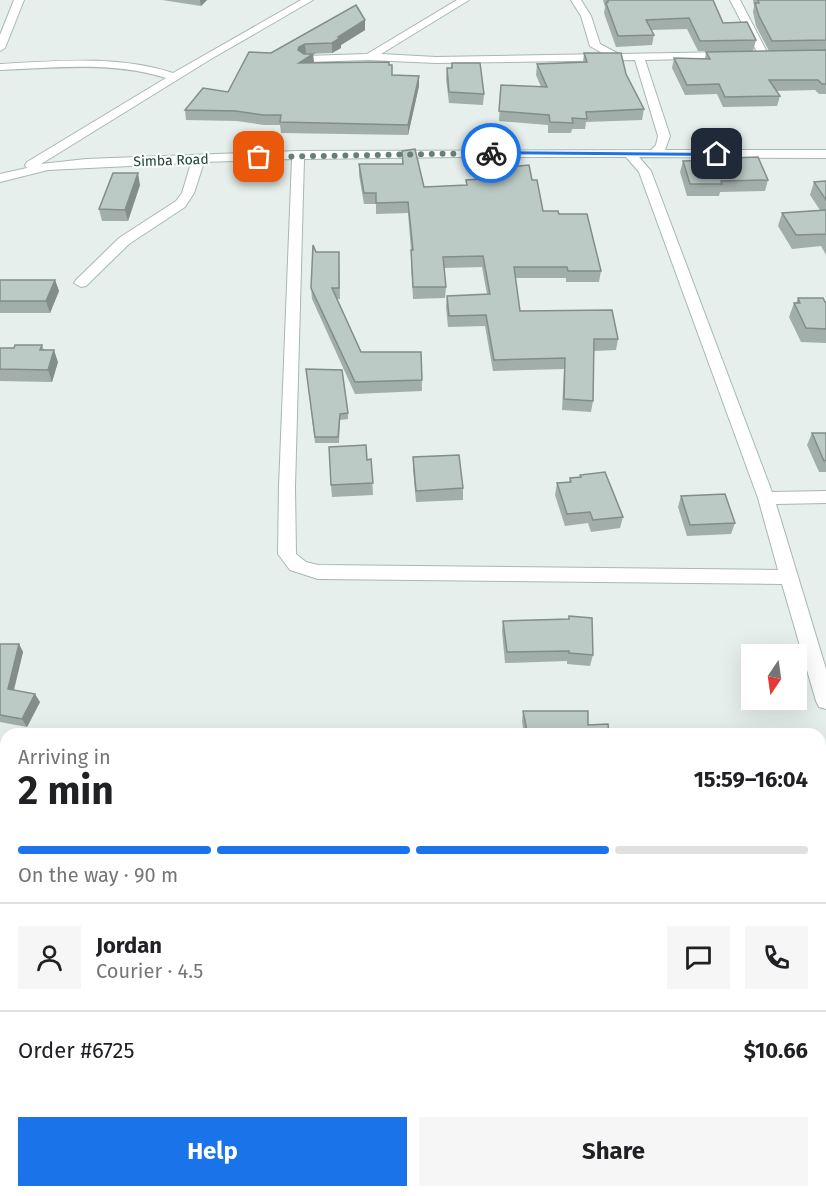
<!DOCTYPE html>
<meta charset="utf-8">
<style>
:root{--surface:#fff;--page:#f6f6f6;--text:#202124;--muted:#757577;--line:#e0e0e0;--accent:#1a73e8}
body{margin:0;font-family:"Fira Sans",sans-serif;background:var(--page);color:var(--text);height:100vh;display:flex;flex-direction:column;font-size:22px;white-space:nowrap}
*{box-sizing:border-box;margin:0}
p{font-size:20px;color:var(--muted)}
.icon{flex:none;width:33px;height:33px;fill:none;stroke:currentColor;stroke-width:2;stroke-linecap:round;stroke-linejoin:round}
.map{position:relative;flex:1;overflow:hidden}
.details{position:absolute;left:0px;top:728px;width:826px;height:470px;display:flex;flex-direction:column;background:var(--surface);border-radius:18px 18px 0 0;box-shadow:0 6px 24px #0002}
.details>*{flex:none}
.needle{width:39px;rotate:193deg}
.fabs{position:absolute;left:741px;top:644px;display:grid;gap:12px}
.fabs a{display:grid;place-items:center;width:66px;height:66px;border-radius:0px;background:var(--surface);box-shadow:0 6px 24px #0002;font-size:30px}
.pin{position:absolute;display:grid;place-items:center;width:51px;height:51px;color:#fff;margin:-26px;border-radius:12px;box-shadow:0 3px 9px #0006}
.courier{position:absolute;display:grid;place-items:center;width:60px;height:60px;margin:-30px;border:4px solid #1a73e8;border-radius:50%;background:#fff;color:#222;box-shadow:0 2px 8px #0007}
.head em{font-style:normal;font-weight:700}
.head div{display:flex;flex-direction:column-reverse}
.head{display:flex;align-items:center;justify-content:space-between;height:102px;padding:0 18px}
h1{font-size:39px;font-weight:700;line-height:45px}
.bar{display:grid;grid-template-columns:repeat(4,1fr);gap:9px 6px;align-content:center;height:72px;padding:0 18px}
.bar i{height:8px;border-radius:4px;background:var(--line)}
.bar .active{background:var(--accent)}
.bar p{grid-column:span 4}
.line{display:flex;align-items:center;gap:15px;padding:0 18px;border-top:2px solid var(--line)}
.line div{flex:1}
.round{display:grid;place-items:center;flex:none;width:63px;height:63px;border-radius:0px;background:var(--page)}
.primary-button{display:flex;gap:12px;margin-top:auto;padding:12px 18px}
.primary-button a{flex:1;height:69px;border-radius:0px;background:var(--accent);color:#fff;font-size:24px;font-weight:700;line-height:69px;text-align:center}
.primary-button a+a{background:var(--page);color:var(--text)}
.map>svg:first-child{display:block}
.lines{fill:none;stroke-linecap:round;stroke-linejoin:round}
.minor-casing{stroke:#a8b8b2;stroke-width:2}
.minor{fill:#fff;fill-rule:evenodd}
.wall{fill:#a1aea9}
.shaded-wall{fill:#838d89}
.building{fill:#bbcac4;stroke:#838d89;stroke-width:1.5}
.route{fill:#1a73e8}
.done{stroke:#687f78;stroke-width:6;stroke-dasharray:0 10.8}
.labels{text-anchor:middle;stroke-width:4.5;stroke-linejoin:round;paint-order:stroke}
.far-street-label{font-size:14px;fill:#24423a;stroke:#f7fbf9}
</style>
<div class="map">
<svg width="826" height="1196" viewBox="0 0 826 1196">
<rect width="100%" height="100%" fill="#e6efeb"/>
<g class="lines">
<defs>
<g id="minor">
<polygon points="14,0 24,0 5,48 0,51 0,35"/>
<path d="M301,0H313L211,59L41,164L86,159L298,151L651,150L656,145L658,136L635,60L436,63L369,60L306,62L301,59L306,56L367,54L457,0H469L381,54L436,57L604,54L590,46L581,16L571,0H581L591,16L600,44L619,54L728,52L733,55L728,58L645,60L670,136L665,150H826V158L639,157L651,171L772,492L826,491V503L776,504L826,669V709L819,707L816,701L782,584L318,579L290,570L278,554L279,487L292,159L204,162L194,193L185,207L129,244L86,286L81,287L74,283L76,280L119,238L176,201L182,193L191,163L48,170L0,182V174L27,168L25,165L27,162L166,78C112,61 55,68 0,70V64C58,61 117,55 173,73ZM462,157H626L639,172L758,498L778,570L318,565L306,562L296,554L295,487L304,159Z"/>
<polygon points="730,0 740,0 768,54 767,56 759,56 758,54"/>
<polygon points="206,1191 232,1191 231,1196 205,1196"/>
</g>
</defs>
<!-- minor casing -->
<use href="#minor" class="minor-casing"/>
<!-- minor -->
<use href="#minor" class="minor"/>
</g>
<!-- wall -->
<g class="wall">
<polygon points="162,0 207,0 201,6"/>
<polygon points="603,0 713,0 723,23 756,40 753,51 698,51 687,29 651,30 654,35 652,45 616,47 604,13 605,7"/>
<polygon points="753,0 826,0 826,94 819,94 815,90 776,91 780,96 777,106 723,107 717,94 685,95 672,68 674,58 705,59 706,52 769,51 756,26 753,12 754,6"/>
<polygon points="365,20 365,30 341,45 341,48 332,53 305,54 313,54 314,63 389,65 392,75 419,86 408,135 281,133 280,125 264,125 237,121 186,120 185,110 228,92 271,53"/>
<polygon points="584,53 626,74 644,109 642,120 586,122 585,129 572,129 571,133 548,133 548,125 499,121 501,85 541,87 536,75 537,64 583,62"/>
<polygon points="452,63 484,94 483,105 449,103 446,79 447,68 451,68"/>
<polygon points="402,151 424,187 466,185 466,180 479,179 480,173 485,173 485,169 532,180 543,211 559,214 601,271 599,282 566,282 566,278 515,278 520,311 618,339 616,350 594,351 593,401 591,412 562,410 564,369 493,371 485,326 448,327 446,307 447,296 487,294 482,267 444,268 446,287 445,298 413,299 411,261 411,250 408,213 376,214 376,204 364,204 359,175 359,164 402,164"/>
<polygon points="731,158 768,180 765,191 720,192 719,196 687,196 680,172 683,161 730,160"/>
<polygon points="826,181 826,255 821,246 792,249 778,226 782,213 820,210 810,195 814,182"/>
<polygon points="140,185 128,221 102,221 99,209"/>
<polygon points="316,252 339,252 340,299 337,299 361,352 421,352 422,391 355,394 312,299 311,288"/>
<polygon points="0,280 55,280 59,291 50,313 0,313"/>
<polygon points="798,298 826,302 826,343 801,342 789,317 794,303 796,303"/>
<polygon points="42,345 44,350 58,362 52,382 0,381 0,348 14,348"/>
<polygon points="306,369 348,413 348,419 340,420 339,443 315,443"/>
<polygon points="812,433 826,433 826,472 819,472 807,445"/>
<polygon points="413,457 463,488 463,500 416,502 413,469"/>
<polygon points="371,459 373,495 332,497 331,485 367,460"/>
<polygon points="580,475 623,517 620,528 591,532 588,523 565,526 555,495 557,483 569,482 570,478 580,477"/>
<polygon points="681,496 735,523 731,534 687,536 678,507"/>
<polygon points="569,616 593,655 590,666 567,664 567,661 505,663 502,631 503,621 569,619"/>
<polygon points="0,644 19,644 23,652 14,690 40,702 27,727 0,722"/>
<polygon points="523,711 588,725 609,734 524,734 522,721"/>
<polygon points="0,818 6,819 6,856 0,869"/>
<polygon points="599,1191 637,1191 638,1196 600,1196"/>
</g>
<!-- shaded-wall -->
<g class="shaded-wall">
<polygon points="200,0 207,0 201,6"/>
<polygon points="365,20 365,30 341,45 341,48 332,53 332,43 338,37"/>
<polygon points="305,44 306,54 300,57 298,50 299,47"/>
<polygon points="313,54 314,64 299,63"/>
<polygon points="419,76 419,86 408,135 408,125"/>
<polygon points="138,173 140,185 128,221 125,210"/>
<polygon points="55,280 59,291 50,313 46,301"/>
<polygon points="54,350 58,362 52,382 48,370"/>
<polygon points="19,644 23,652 12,697 8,689"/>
<polygon points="35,694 40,702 27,727 22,719"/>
<polygon points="0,846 6,855 0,869"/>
<polygon points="66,1191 76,1191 75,1196 66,1196"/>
</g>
<!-- building -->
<g class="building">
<polygon points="608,0 713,0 723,23 747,22 756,40 700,41 689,18 646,20 654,35 618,36 606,3 608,2"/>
<polygon points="758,0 826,0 826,40 772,41 759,16 755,3 759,3"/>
<polygon points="356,5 365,20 338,37 340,38 332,43 305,44 299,47 298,50 304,54 313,54 299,63 389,62 389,65 392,65 392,75 419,76 408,125 280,122 281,115 263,115 236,111 185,110 203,88 228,92 249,52 271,53"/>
<polygon points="826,50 826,84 822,84 818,80 769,80 780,96 725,97 719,84 687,85 674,58 710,59 706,52"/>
<polygon points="584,53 621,53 626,74 644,109 586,112 587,119 572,118 573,123 550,122 549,115 499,111 501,85 547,87 537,64 587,62"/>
<polygon points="452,63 480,63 484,94 449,92 447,68 452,68"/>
<polygon points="415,149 424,187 467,185 466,180 481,179 480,173 486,173 485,169 529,165 532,180 537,180 543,211 558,211 559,214 587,214 601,271 568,271 567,267 514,267 520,311 612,310 618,339 594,339 593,401 564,399 565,358 494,360 486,315 449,316 447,296 490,294 483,256 443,257 446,287 413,287 411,250 413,250 408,202 376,203 376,193 364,193 359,164 403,164 402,151"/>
<polygon points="758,157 768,180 721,181 722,184 690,184 683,161 732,160 731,158"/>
<polygon points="113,173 138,173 125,210 99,209"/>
<polygon points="826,181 826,200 814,182"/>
<polygon points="826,210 826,234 796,235 782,213"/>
<polygon points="313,245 316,252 339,252 339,288 332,288 361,352 421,352 422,380 355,382 311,288"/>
<polygon points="0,280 55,280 46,301 0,301"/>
<polygon points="798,298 823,298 825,302 826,302 826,329 806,328 794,303 800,303"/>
<polygon points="15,345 42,345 40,350 54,350 48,370 0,369 0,348 14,348"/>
<polygon points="306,369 342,370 348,413 340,414 338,437 315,437"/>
<polygon points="812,433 826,433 826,460 824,461"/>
<polygon points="366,445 367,460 371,459 373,483 331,485 329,447"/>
<polygon points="459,455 463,488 416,491 413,457"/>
<polygon points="605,472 623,517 593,520 590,512 567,514 557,483 571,482 570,478 581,477 580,475"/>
<polygon points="725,494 735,523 690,525 681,496"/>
<polygon points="569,616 592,618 593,655 569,653 569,651 507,652 503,621 569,619"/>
<polygon points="0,644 19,644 8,689 35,694 22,719 0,715"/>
<polygon points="523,711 588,711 588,725 608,724 609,734 550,734 550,730 527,731"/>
<polygon points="0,818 6,819 6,847 0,846"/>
<polygon points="6,1090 6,1191 66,1191 66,1196 0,1196 1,1184 0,1185 0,1091"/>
<polygon points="604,1191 637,1191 638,1196 605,1196"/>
</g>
<!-- route -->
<polygon class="route" points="491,151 717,153 721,154 717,156 488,154"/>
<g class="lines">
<!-- done -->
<polyline class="done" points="259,157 491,153"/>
</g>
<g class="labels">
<!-- far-street labels -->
<g class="far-street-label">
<text transform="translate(171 160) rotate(-2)" y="5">Simba Road</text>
</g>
</g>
</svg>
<div class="fabs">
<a><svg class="needle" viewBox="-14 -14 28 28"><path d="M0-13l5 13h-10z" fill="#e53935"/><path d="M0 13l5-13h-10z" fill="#757577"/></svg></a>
</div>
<div class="pin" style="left:259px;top:157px;background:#ea580c"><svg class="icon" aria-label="bag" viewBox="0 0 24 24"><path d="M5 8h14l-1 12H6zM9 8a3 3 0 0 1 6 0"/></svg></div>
<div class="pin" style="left:717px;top:154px;background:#1f2937"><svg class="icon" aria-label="home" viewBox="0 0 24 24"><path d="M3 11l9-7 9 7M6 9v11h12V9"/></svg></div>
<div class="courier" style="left:491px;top:153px"><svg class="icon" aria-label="bike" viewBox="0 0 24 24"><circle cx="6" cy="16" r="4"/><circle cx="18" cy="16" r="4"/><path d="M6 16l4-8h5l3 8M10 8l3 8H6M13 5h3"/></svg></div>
<section class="details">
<div class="head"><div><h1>2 min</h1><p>Arriving in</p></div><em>15:59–16:04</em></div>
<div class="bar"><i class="active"></i><i class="active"></i><i class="active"></i><i></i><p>On the way · 90 m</p></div>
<div class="line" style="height:108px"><a class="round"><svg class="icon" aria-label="person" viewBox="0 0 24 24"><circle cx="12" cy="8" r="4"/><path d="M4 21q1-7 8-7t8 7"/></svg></a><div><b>Jordan</b><p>Courier · 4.5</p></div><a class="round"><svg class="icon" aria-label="chat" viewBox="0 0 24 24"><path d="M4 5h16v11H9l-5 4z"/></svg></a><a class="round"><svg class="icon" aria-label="phone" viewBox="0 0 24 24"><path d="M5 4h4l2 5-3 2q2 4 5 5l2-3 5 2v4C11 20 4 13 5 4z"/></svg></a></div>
<div class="line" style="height:78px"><div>Order #6725</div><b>$10.66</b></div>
<div class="primary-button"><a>Help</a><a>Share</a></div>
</section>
</div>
